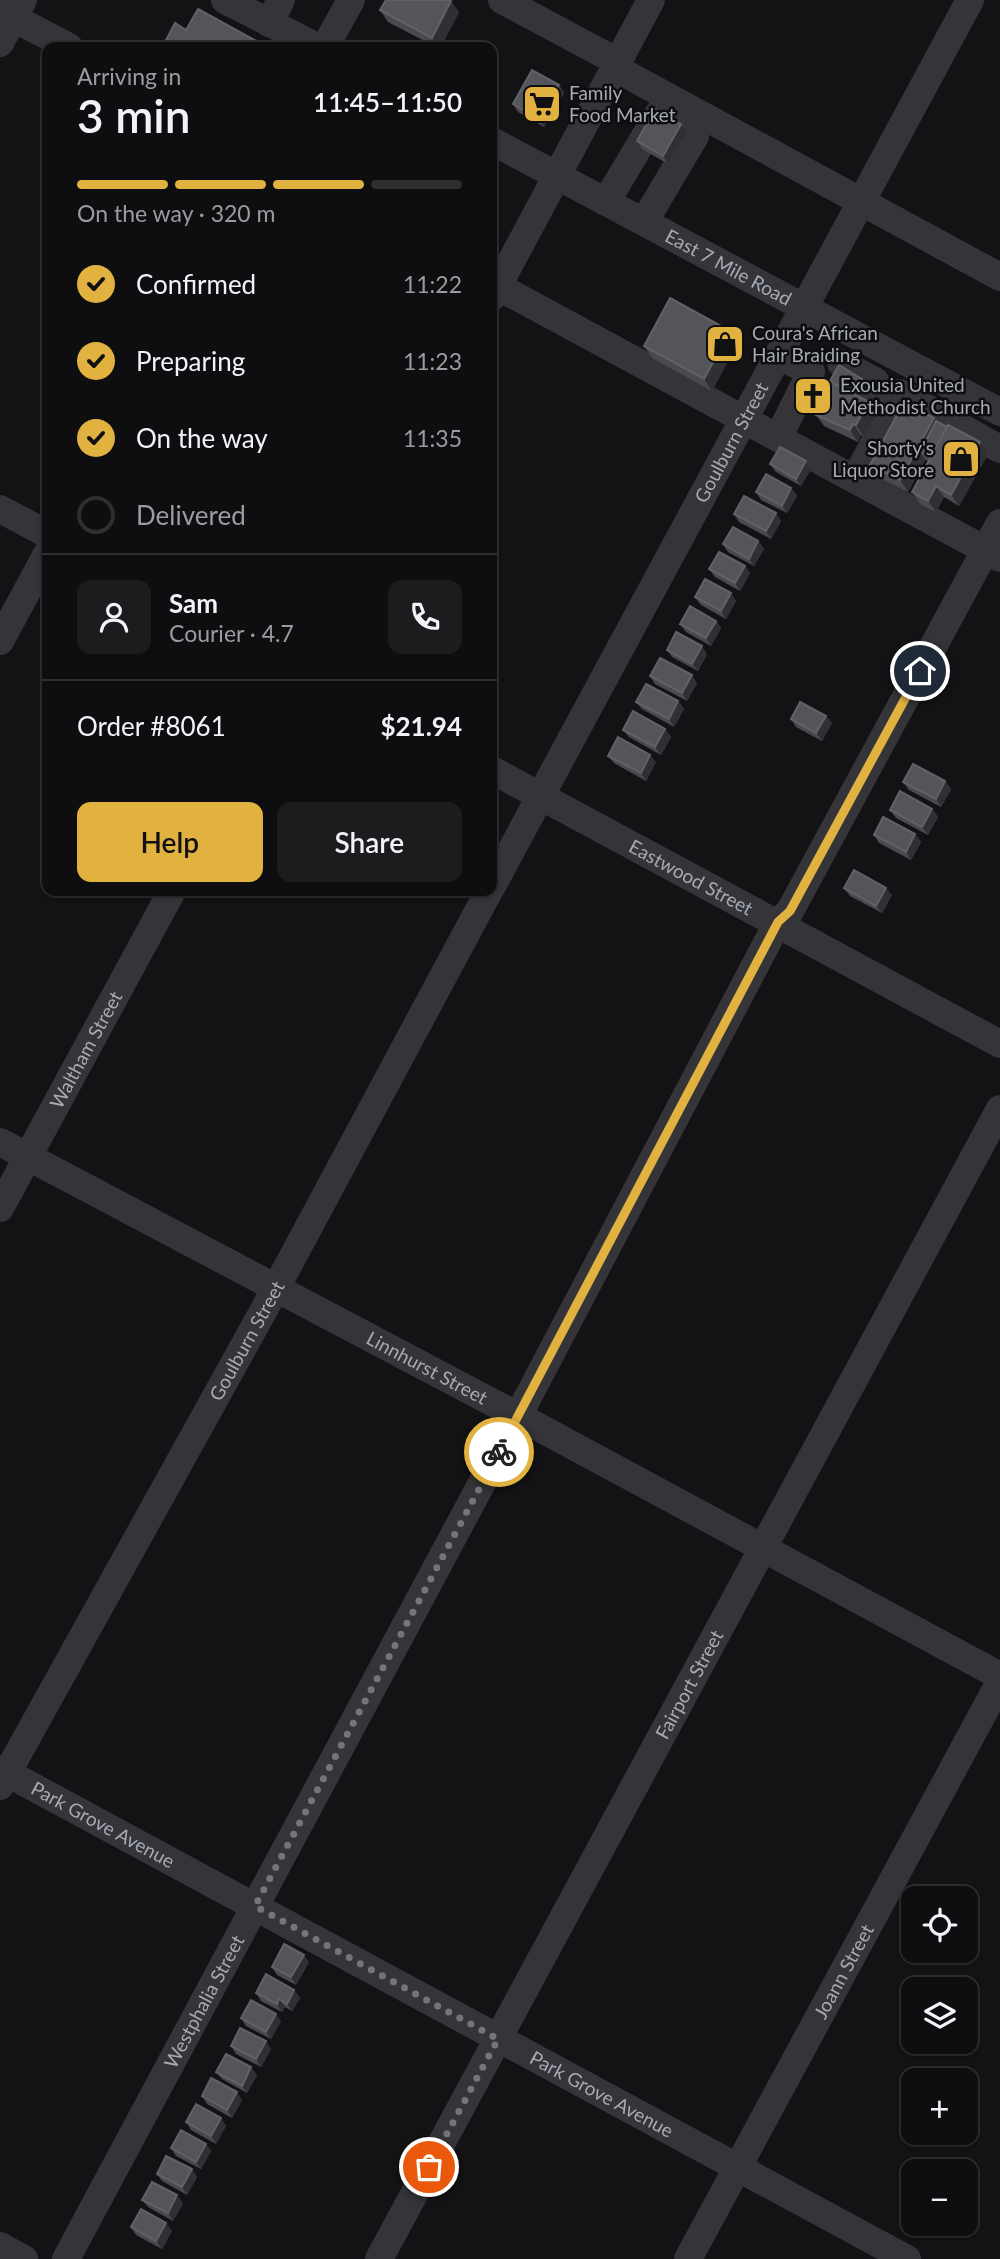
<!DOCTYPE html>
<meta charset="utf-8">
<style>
:root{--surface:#0e0e10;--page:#1c1c1e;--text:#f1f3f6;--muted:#9b9c9f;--line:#2e2e30;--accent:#e1b23f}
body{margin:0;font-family:Lato,sans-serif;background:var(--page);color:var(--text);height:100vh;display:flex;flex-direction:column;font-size:26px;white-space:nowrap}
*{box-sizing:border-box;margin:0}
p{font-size:23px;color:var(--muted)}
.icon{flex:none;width:38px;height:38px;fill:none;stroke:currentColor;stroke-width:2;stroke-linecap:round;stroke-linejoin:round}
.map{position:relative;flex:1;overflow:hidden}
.sheet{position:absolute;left:42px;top:42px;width:455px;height:854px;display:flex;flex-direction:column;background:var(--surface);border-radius:14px;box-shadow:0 2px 5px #0004,0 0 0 2px var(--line)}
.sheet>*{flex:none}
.controls{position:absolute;left:901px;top:1886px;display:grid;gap:14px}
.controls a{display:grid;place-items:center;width:77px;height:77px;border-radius:14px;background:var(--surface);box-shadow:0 2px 5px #0004,0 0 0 2px var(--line);font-size:35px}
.pin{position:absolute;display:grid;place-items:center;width:60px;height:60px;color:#fff;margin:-30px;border:4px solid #fff;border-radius:50%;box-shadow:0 2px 7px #0007}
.courier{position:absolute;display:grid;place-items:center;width:70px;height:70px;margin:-35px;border:5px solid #e1b23f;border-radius:50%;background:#fff;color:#222;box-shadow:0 2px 9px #0007}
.headline em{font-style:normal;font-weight:600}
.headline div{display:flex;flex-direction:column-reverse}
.headline{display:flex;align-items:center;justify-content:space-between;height:119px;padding:0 35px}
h1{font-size:46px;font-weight:600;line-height:52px}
.bar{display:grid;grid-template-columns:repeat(4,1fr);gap:10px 7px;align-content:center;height:84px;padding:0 35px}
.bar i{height:9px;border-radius:5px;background:var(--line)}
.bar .current{background:var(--accent)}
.bar p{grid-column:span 4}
.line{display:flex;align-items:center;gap:18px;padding:0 35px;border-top:2px solid var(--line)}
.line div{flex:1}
.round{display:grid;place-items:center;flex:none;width:74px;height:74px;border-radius:14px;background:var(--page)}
ol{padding:0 35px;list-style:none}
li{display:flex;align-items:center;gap:21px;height:77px}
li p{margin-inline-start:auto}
li .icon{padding:7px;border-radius:50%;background:var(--accent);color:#111;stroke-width:4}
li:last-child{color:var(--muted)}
li i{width:38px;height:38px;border:4px solid var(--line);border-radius:50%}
.cta{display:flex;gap:14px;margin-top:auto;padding:14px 35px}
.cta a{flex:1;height:80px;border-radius:14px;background:var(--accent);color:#111;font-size:28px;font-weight:600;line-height:80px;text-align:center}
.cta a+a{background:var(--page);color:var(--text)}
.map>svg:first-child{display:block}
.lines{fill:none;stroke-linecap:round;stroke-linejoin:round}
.minor{stroke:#353539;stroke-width:28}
.wall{fill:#494a50}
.shaded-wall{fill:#2f3034}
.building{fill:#53555a;stroke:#606268;stroke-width:2}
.done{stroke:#73757c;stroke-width:7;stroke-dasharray:0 12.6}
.route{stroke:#e1b23f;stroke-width:9}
.labels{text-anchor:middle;stroke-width:5;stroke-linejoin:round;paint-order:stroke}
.poi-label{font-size:19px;fill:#a6aab4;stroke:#0e0e10;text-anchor:start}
.street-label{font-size:19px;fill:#a6aab4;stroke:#0e0e10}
</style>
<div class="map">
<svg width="1000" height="2259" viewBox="0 0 1000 2259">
<rect width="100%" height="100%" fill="#131315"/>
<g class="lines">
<!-- minor -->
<g class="minor">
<polyline points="225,0 317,47"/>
<polyline points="502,0 618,62"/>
<polyline points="0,11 69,47"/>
<polyline points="269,23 281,0"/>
<polyline points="0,43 23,0"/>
<polyline points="325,47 351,0"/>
<polyline points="615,68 1000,277"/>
<path id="s1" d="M492,141L1000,412"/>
<polyline points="606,202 659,113 695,136 644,222"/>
<polyline points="497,286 1000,558"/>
<polyline points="492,297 651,0"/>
<polyline points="841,363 875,381 879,397 867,401 858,396"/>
<polyline points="900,393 1000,449"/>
<polyline points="778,438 811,372 778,355"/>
<polyline points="855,479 894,406"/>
<polyline points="0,509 47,534"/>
<polyline points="0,641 47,554"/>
<path id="s2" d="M492,770L1000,1044"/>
<path id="s3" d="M492,886L970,0"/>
<path id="s4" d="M0,1142L518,1416L1000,1676"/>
<path id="s5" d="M0,1208L172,891"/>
<path id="s6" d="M0,1769L907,2259"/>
<path id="s7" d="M0,1786L276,1288L489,891"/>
<polyline points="0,2246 24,2259"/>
<path id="s8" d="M66,2259L528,1397L778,922L790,911L1000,523"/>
<path id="s9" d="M379,2259L1000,1109"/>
<path id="s10" d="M688,2259L1000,1682"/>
</g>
</g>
<!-- wall -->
<g class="wall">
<polygon points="380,10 459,12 441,47 436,47 388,22"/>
<polygon points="559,85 564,93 544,127 518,112 513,104"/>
<polygon points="681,124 687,132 668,164 642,149 637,141"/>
<polygon points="730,331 738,342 712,391 652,358 644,346"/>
<polygon points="862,379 865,383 857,396 877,414 864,437 861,435 858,442 824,426 816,415 818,412 810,401 830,381"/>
<polygon points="936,421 988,454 959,506 944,497 936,512 920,504 912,492 929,461 925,460 908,492 878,477 870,465"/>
<polygon points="806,461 811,469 801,486 776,472 770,464"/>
<polygon points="791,488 797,496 787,513 761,500 756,492"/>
<polygon points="776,513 781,521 771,539 739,522 734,514"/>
<polygon points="758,541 764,549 754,566 728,552 723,544"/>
<polygon points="745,566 750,573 740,591 715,577 709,569"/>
<polygon points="731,593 736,601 726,619 701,605 695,597"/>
<polygon points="716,621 721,628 711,646 686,632 680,624"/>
<polygon points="667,650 707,654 698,671 672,657"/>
<polygon points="650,676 697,683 687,701 655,684"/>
<polygon points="678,701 684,709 674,727 642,709 636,702"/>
<polygon points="826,716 832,723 822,741 796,727 791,719"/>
<polygon points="665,729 671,737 661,755 629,737 623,730"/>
<polygon points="608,756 656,762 646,781 614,763"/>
<polygon points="945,781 951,789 941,807 909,790 903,782"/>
<polygon points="932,809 938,817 928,835 896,818 890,810"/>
<polygon points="915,834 921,842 911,860 879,843 874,835"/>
<polygon points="844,888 892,895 882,913 850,896"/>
<polygon points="309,1962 296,1985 277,1975 272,1967"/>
<polygon points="294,1990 300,1998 292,2011 285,2007 282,2012 261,2001 256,1993"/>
<polygon points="241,2018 281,2021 271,2039 246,2026"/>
<polygon points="231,2046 271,2049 261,2067 236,2054"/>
<polygon points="216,2072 257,2075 247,2093 222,2079"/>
<polygon points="202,2096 242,2100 232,2118 207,2104"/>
<polygon points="221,2118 226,2126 216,2144 191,2130 186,2122"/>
<polygon points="206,2144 211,2151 201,2169 176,2156 171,2148"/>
<polygon points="192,2169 197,2177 187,2195 162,2181 157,2174"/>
<polygon points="142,2200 183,2203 173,2221 148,2207"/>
<polygon points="131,2227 172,2231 162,2249 136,2235"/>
</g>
<!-- shaded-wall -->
<g class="shaded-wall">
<polygon points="451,1 459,12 441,47 438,47 432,38"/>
<polygon points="559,85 564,93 544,127 539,119"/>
<polygon points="681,124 687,132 668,164 663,156"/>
<polygon points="730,331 738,342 712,391 704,379"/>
<polygon points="862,379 865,383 855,400 853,396"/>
<polygon points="869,402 877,414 864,437 856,425"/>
<polygon points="934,418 942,429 920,452 925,459 908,492 900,480"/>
<polygon points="853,424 861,435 858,442 850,430"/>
<polygon points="980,442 988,454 959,506 951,495"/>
<polygon points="806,461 811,469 801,486 796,479"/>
<polygon points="936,486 944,497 936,512 928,501"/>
<polygon points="791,488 797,496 787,513 782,506"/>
<polygon points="776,513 781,521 771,539 766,531"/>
<polygon points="758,541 764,549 754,566 749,559"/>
<polygon points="745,566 750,573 740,591 735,583"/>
<polygon points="731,593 736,601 726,619 721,611"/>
<polygon points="716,621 721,628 711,646 706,638"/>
<polygon points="702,646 707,654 698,671 692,664"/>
<polygon points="692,675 697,683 687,701 682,693"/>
<polygon points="678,701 684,709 674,727 669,719"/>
<polygon points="826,716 832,723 822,741 816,733"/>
<polygon points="665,729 671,737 661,755 655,747"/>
<polygon points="650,755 656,762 646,781 641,773"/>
<polygon points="945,781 951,789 941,807 936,799"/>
<polygon points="932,809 938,817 928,835 922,827"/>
<polygon points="915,834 921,842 911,860 906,852"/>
<polygon points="886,888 892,895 882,913 876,906"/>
<polygon points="304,1955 309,1962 296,1985 291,1977"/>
<polygon points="294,1990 300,1998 292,2011 287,2004"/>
<polygon points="279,1999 285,2007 282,2012 277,2004"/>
<polygon points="276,2014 281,2021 271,2039 266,2032"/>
<polygon points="266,2041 271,2049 261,2067 256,2059"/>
<polygon points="251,2067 257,2075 247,2093 242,2086"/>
<polygon points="237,2092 242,2100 232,2118 227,2110"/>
<polygon points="221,2118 226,2126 216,2144 211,2136"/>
<polygon points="206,2144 211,2151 201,2169 196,2162"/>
<polygon points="192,2169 197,2177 187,2195 182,2187"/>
<polygon points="177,2195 183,2203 173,2221 168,2213"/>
<polygon points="166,2223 172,2231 162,2249 156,2241"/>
</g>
<!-- building -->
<g class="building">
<polygon points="386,0 449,0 451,1 432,38 380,10"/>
<polygon points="198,9 260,43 258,47 165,47 163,46 175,23 186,30"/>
<polygon points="532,70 559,85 539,119 513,104"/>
<polygon points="655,109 681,124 663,156 637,141"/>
<polygon points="670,298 730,331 704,379 644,346"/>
<polygon points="839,365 862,379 854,394 830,381"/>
<polygon points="823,378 869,402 856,425 853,424 850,430 816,415 821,406 810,401"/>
<polygon points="904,402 934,418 900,480 870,465"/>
<polygon points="936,421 947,427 931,458 920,452"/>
<polygon points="948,425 980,442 951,495 936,486 928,501 912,492"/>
<polygon points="780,447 806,461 796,479 770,464"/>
<polygon points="766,474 791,488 782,506 756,492"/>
<polygon points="744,496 776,513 766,531 734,514"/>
<polygon points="733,527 758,541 749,559 723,544"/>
<polygon points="719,552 745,566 735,583 709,569"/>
<polygon points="705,579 731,593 721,611 695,597"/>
<polygon points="690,606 716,621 706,638 680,624"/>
<polygon points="676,632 702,646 692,664 667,650"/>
<polygon points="660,658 692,675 682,693 650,676"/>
<polygon points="646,684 678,701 669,719 636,702"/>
<polygon points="800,702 826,716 816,733 791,719"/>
<polygon points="633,711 665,729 655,747 623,730"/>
<polygon points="618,737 650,755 641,773 608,756"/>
<polygon points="913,764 945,781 936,799 903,782"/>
<polygon points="900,791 932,809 922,827 890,810"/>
<polygon points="883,817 915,834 906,852 874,835"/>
<polygon points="854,870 886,888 876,906 844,888"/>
<polygon points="284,1944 304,1955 291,1977 272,1967"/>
<polygon points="266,1974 294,1990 287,2004 279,1999 277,2004 256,1993"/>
<polygon points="251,2000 276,2014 266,2032 241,2018"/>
<polygon points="240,2028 266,2041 256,2059 231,2046"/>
<polygon points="226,2054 251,2067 242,2086 216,2072"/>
<polygon points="211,2078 237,2092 227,2110 202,2096"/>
<polygon points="196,2104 221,2118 211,2136 186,2122"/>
<polygon points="181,2130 206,2144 196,2162 171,2148"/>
<polygon points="166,2156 192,2169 182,2187 157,2174"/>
<polygon points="152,2182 177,2195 168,2213 142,2200"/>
<polygon points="141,2209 166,2223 156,2241 131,2227"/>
</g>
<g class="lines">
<!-- done -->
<polyline class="done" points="429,2167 498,2039 255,1906 499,1452"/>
<!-- route -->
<polyline class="route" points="499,1452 778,922 790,911 920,671"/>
</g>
<!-- icons -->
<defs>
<symbol id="supermarket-square" viewBox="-11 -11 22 22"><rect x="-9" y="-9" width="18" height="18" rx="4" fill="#e1b23f" stroke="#0e0e10"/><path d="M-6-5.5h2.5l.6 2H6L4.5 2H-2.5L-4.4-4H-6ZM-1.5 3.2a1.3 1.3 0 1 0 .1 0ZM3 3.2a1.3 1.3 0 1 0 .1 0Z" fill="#111"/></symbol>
<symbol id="shop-square" viewBox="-11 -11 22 22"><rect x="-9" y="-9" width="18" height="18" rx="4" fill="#e1b23f" stroke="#0e0e10"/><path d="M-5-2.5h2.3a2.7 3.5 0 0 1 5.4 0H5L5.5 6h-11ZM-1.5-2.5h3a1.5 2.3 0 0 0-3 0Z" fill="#111"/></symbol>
<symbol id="church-square" viewBox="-11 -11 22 22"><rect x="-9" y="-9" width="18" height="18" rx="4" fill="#e1b23f" stroke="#0e0e10"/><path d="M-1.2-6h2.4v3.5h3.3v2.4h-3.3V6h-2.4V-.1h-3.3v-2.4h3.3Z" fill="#111"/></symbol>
</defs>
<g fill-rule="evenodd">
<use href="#supermarket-square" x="520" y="82" width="44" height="44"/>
<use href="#shop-square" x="703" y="322" width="44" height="44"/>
<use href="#church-square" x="791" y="374" width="44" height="44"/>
<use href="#shop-square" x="939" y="437" width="44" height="44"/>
</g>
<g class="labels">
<!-- poi labels -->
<g class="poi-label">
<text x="569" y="100">Family<tspan x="569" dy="22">Food Market</tspan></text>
<text x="752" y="340">Coura's African<tspan x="752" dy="22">Hair Braiding</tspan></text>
<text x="840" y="392">Exousia United<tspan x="840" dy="22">Methodist Church</tspan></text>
<text x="934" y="455" text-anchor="end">Shorty's<tspan x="934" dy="22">Liquor Store</tspan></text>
</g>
<!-- street labels -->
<g class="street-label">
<text dy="7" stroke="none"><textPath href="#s1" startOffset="268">East 7 Mile Road</textPath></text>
<text dy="7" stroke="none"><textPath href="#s3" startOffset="504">Goulburn Street</textPath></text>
<text dy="7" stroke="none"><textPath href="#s2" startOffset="226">Eastwood Street</textPath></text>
<text dy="7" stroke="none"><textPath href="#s5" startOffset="180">Waltham Street</textPath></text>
<text dy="7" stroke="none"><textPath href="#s7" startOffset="509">Goulburn Street</textPath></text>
<text dy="7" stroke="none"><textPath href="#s4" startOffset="483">Linnhurst Street</textPath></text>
<text dy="7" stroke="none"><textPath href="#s9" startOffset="653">Fairport Street</textPath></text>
<text dy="7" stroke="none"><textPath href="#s6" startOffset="117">Park Grove Avenue</textPath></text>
<text dy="7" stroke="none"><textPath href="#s10" startOffset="327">Joann Street</textPath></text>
<text dy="7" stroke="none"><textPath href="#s8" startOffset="292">Westphalia Street</textPath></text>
<text dy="7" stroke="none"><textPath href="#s6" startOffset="684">Park Grove Avenue</textPath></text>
</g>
</g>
</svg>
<div class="controls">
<a><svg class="icon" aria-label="locate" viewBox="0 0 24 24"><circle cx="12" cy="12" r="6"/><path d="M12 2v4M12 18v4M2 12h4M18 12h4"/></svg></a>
<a><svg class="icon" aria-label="layers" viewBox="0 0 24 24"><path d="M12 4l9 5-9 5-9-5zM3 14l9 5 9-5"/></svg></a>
<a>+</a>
<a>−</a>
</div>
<div class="pin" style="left:429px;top:2167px;background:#ea580c"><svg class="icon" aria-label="bag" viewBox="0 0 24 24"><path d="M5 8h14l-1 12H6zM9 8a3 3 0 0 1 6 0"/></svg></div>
<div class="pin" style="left:920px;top:671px;background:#1f2937"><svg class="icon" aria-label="home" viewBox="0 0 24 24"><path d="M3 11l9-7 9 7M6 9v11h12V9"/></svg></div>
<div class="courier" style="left:499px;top:1452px"><svg class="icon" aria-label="bike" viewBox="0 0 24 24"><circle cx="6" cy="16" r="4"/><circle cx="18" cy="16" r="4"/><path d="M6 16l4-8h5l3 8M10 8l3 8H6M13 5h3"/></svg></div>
<section class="sheet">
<div class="headline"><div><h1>3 min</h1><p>Arriving in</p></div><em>11:45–11:50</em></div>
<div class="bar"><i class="current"></i><i class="current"></i><i class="current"></i><i></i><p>On the way · 320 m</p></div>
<ol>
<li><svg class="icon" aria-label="check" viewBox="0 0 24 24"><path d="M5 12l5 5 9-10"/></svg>Confirmed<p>11:22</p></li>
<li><svg class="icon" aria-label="check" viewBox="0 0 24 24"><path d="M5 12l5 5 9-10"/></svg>Preparing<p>11:23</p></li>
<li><svg class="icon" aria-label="check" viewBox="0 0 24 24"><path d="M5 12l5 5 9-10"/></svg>On the way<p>11:35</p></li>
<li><i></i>Delivered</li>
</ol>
<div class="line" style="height:126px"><a class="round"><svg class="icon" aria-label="person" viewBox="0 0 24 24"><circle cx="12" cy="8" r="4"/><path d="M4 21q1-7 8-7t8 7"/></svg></a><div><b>Sam</b><p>Courier · 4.7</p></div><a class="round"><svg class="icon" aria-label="phone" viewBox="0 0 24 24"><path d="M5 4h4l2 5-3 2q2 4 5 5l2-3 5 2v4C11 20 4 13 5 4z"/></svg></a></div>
<div class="line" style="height:91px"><div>Order #8061</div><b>$21.94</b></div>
<div class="cta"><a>Help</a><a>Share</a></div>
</section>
</div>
